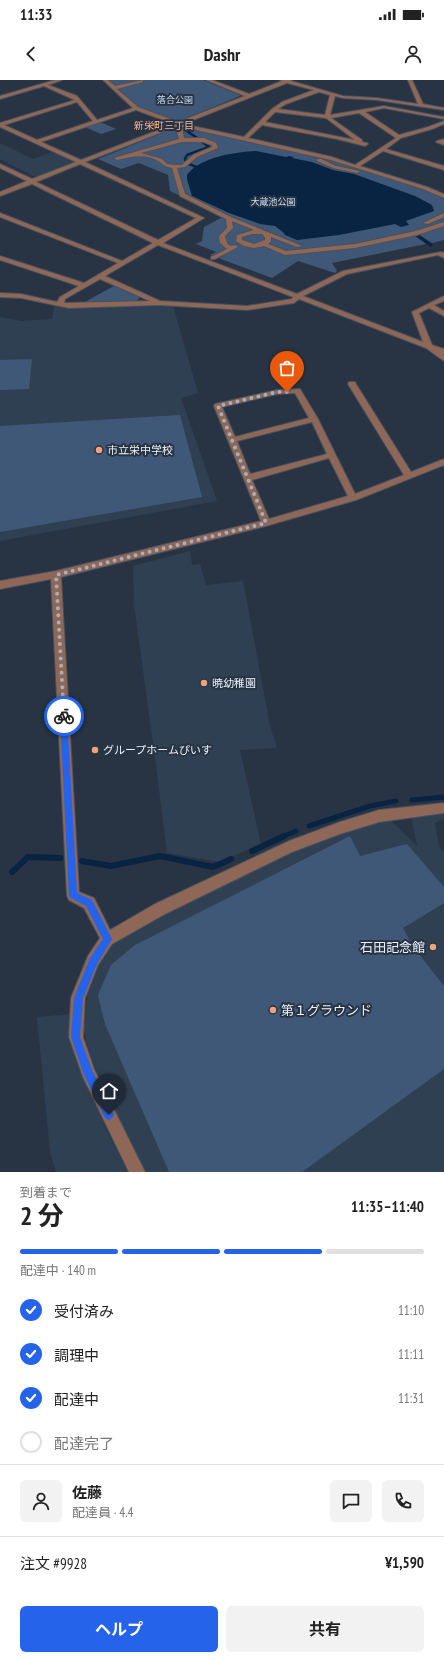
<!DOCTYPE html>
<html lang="ja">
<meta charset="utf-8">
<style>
:root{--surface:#fff;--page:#f2f2f2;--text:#222;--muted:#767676;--line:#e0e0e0;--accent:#2563eb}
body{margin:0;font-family:"PT Sans Narrow","Noto Sans JP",sans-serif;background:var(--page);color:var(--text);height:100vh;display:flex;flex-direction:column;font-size:15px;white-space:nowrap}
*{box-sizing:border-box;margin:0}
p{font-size:13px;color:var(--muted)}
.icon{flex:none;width:22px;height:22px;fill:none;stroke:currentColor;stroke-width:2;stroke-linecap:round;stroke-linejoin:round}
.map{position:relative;height:1092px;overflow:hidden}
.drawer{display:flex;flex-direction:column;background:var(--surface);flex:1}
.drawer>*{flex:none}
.pin{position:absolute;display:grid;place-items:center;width:34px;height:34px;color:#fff;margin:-41px -17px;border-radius:50% 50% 50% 0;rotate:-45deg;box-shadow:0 0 4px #0007}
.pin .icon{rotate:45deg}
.courier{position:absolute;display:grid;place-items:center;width:40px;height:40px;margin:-20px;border:3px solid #2563eb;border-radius:50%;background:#fff;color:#222;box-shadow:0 1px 5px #0007}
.headline em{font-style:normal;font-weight:700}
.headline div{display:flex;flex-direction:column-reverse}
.headline{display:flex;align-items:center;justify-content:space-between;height:68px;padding:0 20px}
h1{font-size:26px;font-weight:700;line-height:30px}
.bar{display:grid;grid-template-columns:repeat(4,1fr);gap:6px 4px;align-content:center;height:48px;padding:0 20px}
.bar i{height:5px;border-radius:3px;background:var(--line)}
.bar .on{background:var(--accent)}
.bar p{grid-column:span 4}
.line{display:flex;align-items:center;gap:10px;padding:0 20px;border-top:1px solid var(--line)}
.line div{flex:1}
.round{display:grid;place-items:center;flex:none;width:42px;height:42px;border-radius:6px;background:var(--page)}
ol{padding:0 20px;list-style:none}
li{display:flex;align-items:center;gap:12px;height:44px}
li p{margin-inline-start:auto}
li .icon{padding:4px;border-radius:50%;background:var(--accent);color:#fff;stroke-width:4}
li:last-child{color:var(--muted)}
li i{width:22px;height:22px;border:2px solid var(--line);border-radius:50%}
.cta{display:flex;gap:8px;margin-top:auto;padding:8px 20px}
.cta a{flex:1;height:46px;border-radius:6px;background:var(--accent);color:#fff;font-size:16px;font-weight:700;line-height:46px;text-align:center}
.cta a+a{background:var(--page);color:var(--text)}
.status{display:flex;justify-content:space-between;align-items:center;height:28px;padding:0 20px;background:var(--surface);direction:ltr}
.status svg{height:11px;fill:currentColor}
header{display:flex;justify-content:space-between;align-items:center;height:52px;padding:0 20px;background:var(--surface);font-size:18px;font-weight:700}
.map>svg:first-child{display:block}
.built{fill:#304053}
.green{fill:#3f5878}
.water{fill:#092343}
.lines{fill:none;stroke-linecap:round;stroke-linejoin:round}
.stream-far3{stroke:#092343;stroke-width:2.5}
.stream-far2{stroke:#092343;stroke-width:3}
.stream-far1{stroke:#092343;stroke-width:5}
.stream{stroke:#092343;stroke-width:6}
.minor-casing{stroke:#475260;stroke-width:2}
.minor{fill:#8f6756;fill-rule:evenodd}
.route{fill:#2563eb}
.done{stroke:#a6afbb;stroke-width:4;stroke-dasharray:0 7.2}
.poi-dot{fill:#f1a17d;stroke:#283443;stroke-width:1.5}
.labels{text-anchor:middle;stroke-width:4;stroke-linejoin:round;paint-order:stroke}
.far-park-label{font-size:9px;fill:#c8daf3;stroke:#283443}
.far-neighbourhood-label{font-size:10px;fill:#fdb190;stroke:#283443}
.poi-label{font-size:11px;fill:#eaf1fb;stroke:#283443;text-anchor:start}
.near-poi-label{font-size:13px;fill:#eaf1fb;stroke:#283443;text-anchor:end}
</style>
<div class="status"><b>11:33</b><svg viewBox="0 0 49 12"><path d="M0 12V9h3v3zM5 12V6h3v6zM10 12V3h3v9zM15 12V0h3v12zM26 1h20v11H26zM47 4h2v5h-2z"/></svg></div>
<header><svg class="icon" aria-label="back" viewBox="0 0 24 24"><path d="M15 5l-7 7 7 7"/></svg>Dashr<svg class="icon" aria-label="person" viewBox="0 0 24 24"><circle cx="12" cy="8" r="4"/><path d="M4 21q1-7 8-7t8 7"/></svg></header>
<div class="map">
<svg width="444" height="1092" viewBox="0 0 444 1092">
<rect width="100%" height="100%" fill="#283443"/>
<!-- built -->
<g class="built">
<polygon points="0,63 33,79 52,72 72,81 71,83 38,96 33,96 0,79"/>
<polygon points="54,226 67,228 173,226 198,313 181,318 217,421 0,461 0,237 22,241 52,239"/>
<polygon points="190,471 192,485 200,484 206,505 243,501 270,646 277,668 240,670 261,764 220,782 167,773 156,685 134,524 133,486"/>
<polygon points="444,731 444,739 435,743 439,767 444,772 444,1092 146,1092 130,1064 90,976 84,950 88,909 100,883 114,863 182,825 263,786 311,764 381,740 390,740 417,766 411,735"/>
<polygon points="72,934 70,957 76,979 107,1051 128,1092 56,1092 50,1072 37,937"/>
</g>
<!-- green -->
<g class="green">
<polygon points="108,0 203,0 240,15 240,16 179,41 172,40 138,27"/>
<polygon points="100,42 116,49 101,54 85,47"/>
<polygon points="177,47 183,47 328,79 423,109 444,119 444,160 432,163 418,154 414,155 426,164 332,183 337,191 335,193 298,181 272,198 210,175 216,172 196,164 202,161 204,147 221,138 220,135 170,111 168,95 139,83 121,89 98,79"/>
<polygon points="114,206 140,217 136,222 83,223"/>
<polygon points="32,279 29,309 0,310 0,280"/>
<polygon points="180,335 202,417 0,452 0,346"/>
<polygon points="350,756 360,776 407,764 444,807 444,823 403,848 411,864 444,906 444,989 302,1092 169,1092 105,944 98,915 111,885 135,865"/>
</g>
<!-- water -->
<path class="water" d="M256,71L286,77L289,76L294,77L292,78L312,82L333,90L354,94L415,116L432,125L434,131L406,141L409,145L401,147L395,144L339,155L297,160L285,155L284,153L275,146L260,144L229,133L192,116L187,99V95C200,77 235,72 256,71Z"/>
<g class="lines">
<!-- stream-far3 -->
<g class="stream-far3">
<polyline points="188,52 199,59"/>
<polyline points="186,82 185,79 187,75 209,67 201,61"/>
<polyline points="189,84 199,88"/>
</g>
<!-- stream-far2 -->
<polyline class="stream-far2" points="418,156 431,165"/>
<!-- stream-far1 -->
<g class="stream-far1">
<polyline points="412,720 444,717"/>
<polyline points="309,746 370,726 396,721"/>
<polyline points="282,757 296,751"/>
</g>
<!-- stream -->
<g class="stream">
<polyline points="252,771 284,756"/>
<polyline points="82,781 111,786 160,776 213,787 231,779"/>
<polyline points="12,792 28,777 60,778"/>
</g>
<defs>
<g id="minor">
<path d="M55,0H62L48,5L77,16L97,40L133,28L103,0H108L115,6L143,0V2L117,9L138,27L178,42L245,16L206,0H212L249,14L282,1L280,0H292L291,1L343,16L377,18L418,24L408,0H412L423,24L444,28V30L377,20L343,18L335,16L330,35L384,26L444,37V39L384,28L365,32L399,55L428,47L444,41V44L432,49L401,58L386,69L444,86V90L383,71L360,86L427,107L444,114V118L423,109L331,80L178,46L85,82L204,138L163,163L297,214L343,191L441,172L444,173V178L438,175L347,194L303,216L423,262L412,232L444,216V221L434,225L444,231V236L429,228L419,233L432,265L444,269V274H442L444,275V281L426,268L299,219L294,223L247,230L159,225L69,228L21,218L0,217V213L21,214L57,222L60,217L79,206L0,180V176L84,203L118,183L0,137V133L122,181L153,163L32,104L0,116V112L27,101L0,88V84L32,99L76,82L0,47V43L75,20L44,6L0,19V16ZM287,3L314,10L282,22L272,29L244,57L183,44ZM319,12L330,15L325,35L278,29L286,24ZM77,22L93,41L37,60L4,45ZM136,30L174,44L81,80L41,62ZM275,32L326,38L355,60L265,42ZM359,33L396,58L355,85L332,77L248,58L262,45L337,59L365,66L368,64L367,63L362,62V60L331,38ZM80,84L196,138L158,160L36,102ZM158,165L293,217L292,219L247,226L160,221L105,196ZM100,199L150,221L64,223L65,219Z"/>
<path d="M179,46L182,48L184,58H204L216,63L218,68L197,77L185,87L177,88L185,114L231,137L302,166L297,167L271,157V161L268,164L286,171L355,164L416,151L444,142V146L417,155L355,168L285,175L264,166L254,168L244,166L236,161L237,155L254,150L232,141L233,148L225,156L227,163L230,166L235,165L238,167L215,179H211V177L227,169L220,163L219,156L227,148L226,139L180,116L172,88C165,87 163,84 158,81C145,73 131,77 117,80L114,78L179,59L176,48ZM182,62H203L212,65V67L193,75L182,85H174L167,84L162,79L141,73ZM252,154H262L265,157V160L254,164L242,160V157Z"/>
<polygon points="444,59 444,65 436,62 437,61"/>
<polygon points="317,79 321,79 336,86 360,91 357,93 333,88 317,81"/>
<polygon points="444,133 444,137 428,144 423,143"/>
<path d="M349,302H355L356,304L411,392L444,379V385L356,420L266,446L61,497L79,812L94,818L110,850L155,824L289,761L340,742L379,730L444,723V733L379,742L340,754L292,772L165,834L112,864L98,885L85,918L83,957L94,989L145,1092H129L83,997L69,957L71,918L88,876L100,858L84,828L69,820L67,816L51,499L0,509V501L56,491L261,441L214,326L215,324L277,310L300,309L318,339L355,414L404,395L348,304ZM295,313L309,338L235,357L222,327L277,314ZM312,342L327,374L250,394L237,361ZM329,378L348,416L269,439L252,400Z"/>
</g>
</defs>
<!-- minor casing -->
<use href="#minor" class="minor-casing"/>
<!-- minor -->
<use href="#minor" class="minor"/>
</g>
<!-- route -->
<polygon class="route" points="64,633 67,636 77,813 92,820 112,859 97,884 83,918 80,957 92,990 114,1035 112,1038 109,1040 105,1038 84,995 71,957 74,918 90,878 103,859 86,826 71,818 69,816 60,636"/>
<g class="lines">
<!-- done -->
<polyline class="done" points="64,636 56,495 266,443 218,326 277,312 287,312"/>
</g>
<!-- markers -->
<g class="poi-dot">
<circle cx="99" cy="370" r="4"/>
<circle cx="204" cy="603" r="4"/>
<circle cx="95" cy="670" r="4"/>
<circle cx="433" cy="867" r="4"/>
<circle cx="273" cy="930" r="4"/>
</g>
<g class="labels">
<!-- far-park labels -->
<g class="far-park-label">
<text x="175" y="23">落合公園</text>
<text x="273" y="125">大蔵池公園</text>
</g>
<!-- far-neighbourhood labels -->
<g class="far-neighbourhood-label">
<text x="164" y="49">新栄町三丁目</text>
</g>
<!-- poi labels -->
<g class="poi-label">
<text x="107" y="374">市立栄中学校</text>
<text x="212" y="607">暁幼稚園</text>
<text x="103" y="674">グループホームぴいす</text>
</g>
<!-- near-poi labels -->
<g class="near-poi-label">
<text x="425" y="872">石田記念館</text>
<text x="281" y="935" text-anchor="start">第１グラウンド</text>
</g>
</g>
</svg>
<div class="pin" style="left:287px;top:312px;background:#ea580c"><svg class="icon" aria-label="bag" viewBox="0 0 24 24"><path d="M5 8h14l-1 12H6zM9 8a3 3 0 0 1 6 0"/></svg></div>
<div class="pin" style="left:109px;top:1035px;background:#1f2937"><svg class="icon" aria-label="home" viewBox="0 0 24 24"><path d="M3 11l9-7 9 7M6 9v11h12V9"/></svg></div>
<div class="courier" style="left:64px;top:636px"><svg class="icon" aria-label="bike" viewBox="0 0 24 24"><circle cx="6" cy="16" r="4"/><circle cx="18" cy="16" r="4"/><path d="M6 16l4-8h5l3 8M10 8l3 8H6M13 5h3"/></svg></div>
</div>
<section class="drawer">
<div class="headline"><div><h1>2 分</h1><p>到着まで</p></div><em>11:35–11:40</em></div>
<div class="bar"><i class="on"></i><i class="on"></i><i class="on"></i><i></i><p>配達中 · 140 m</p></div>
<ol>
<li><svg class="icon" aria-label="check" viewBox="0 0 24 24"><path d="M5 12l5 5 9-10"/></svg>受付済み<p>11:10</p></li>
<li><svg class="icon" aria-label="check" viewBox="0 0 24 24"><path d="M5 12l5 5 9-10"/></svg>調理中<p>11:11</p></li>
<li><svg class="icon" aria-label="check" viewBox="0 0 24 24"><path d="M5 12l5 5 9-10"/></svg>配達中<p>11:31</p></li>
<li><i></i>配達完了</li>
</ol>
<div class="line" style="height:72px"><a class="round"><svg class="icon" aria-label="person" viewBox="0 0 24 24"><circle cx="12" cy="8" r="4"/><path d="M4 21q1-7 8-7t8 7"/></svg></a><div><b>佐藤</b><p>配達員 · 4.4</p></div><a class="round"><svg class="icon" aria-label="chat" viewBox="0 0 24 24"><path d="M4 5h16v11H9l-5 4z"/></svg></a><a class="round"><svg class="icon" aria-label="phone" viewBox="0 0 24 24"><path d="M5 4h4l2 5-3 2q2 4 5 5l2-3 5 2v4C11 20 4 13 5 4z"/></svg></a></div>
<div class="line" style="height:52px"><div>注文 #9928</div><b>¥1,590</b></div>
<div class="cta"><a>ヘルプ</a><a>共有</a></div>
</section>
